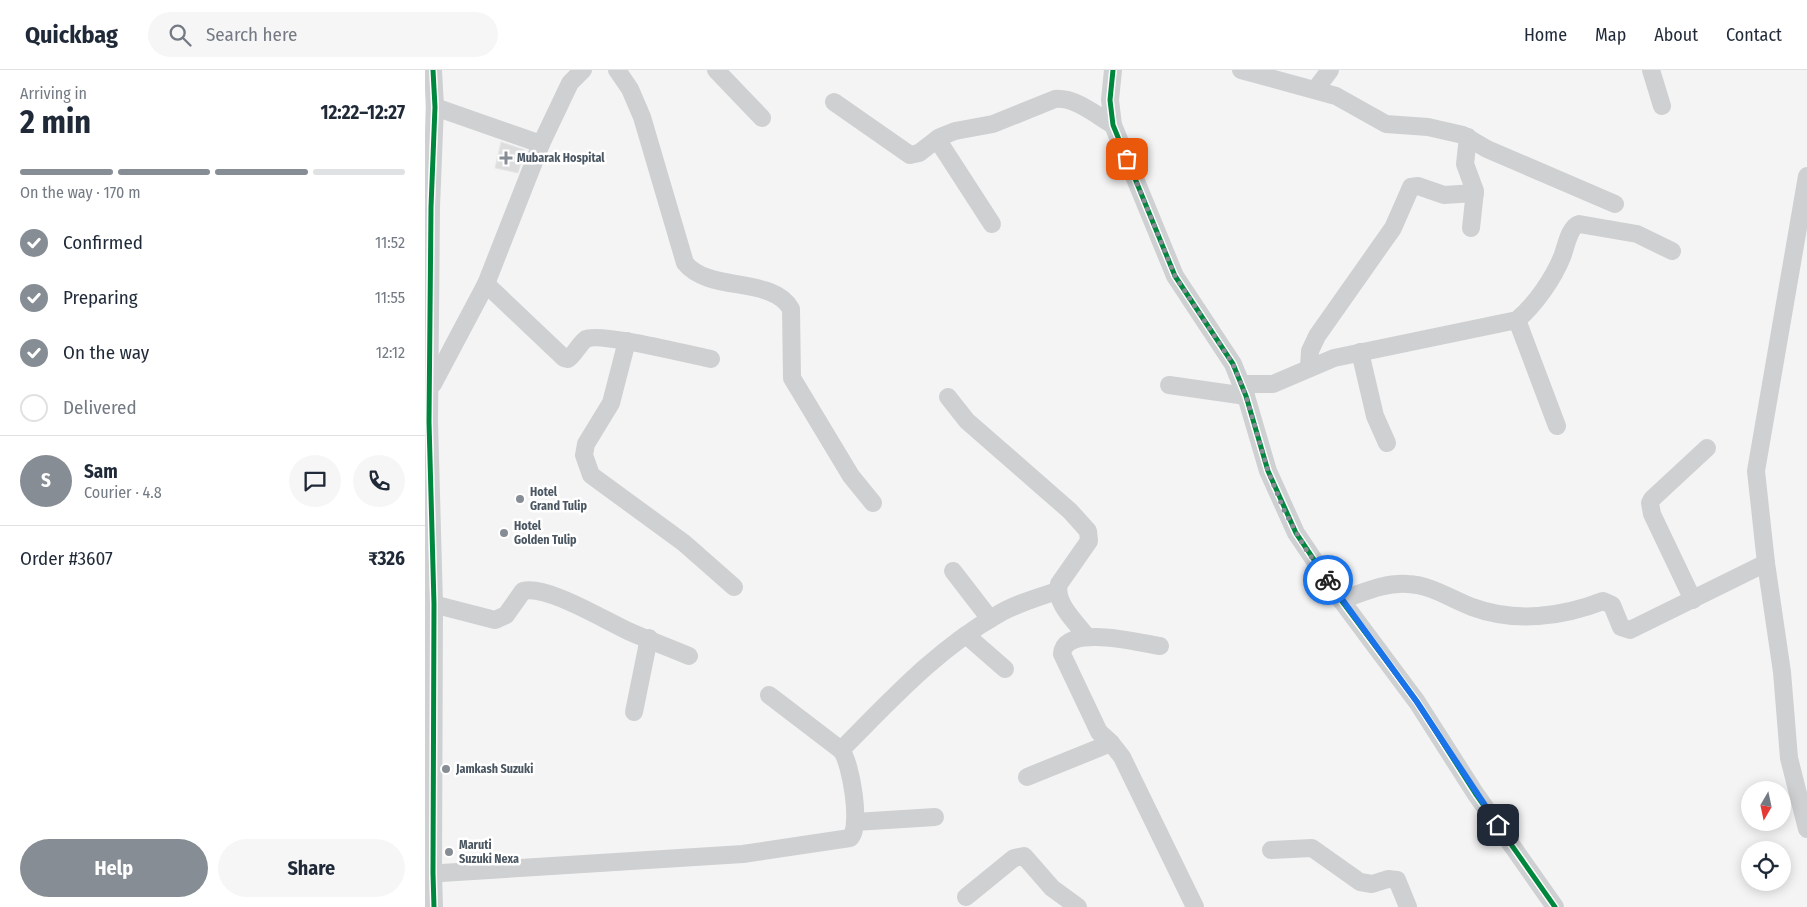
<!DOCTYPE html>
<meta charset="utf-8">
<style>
:root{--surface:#fff;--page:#f6f6f7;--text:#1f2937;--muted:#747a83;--line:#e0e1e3;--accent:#868d94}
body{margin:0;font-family:"Fira Sans Condensed",sans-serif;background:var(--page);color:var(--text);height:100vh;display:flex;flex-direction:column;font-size:19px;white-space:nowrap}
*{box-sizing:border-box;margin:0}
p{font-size:16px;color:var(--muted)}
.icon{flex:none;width:28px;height:28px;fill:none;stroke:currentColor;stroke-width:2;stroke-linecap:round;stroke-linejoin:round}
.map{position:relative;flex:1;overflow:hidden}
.side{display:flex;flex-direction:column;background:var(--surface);width:425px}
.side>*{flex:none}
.needle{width:32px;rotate:189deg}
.tools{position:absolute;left:1316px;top:711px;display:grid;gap:10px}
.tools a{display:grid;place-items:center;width:50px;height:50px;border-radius:50%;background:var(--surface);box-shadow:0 2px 12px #0003;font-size:25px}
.pin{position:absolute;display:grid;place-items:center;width:42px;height:42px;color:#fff;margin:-21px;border-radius:10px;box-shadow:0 2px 8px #0006}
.courier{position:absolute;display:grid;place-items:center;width:50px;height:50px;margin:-25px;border:4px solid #1a73e8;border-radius:50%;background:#fff;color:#222;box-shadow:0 1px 6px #0007}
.head em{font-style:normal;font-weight:700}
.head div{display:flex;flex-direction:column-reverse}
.head{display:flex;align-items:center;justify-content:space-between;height:85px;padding:0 20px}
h1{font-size:32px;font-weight:700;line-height:38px}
.bar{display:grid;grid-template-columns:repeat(4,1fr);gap:8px 5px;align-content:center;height:60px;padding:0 20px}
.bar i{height:6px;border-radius:4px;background:var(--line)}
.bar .on{background:var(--accent)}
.bar p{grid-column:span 4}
.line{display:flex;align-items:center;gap:12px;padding:0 20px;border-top:1px solid var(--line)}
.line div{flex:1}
.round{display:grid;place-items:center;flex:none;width:52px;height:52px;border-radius:26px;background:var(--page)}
ol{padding:0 20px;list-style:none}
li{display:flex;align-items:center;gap:15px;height:55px}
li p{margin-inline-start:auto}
li .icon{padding:5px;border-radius:50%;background:var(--accent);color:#fff;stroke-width:4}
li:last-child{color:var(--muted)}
li i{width:28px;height:28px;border:2px solid var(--line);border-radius:50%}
.primary-button{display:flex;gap:10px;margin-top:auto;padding:10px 20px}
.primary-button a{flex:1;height:58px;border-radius:30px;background:var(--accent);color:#fff;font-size:20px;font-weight:700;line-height:58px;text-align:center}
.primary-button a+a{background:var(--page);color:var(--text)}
header{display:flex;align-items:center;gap:30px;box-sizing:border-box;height:70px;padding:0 25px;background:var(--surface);border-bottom:1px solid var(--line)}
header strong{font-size:24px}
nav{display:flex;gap:28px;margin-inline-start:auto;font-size:18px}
.search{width:350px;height:45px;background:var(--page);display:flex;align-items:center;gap:12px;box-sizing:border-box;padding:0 18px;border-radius:28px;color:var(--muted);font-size:19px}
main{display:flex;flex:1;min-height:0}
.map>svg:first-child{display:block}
.building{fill:#ddddde;stroke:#e5e6e7}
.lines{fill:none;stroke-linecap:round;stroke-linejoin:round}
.minor{stroke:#ced0d2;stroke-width:18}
.cycleway-casing{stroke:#fff;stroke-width:8}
.cycleway{stroke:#00873e;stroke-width:5}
.done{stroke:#868d94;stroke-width:5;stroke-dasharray:0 9}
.route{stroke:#1a73e8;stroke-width:6}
.poi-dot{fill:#868d94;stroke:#fff;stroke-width:2}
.labels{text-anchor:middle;stroke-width:5;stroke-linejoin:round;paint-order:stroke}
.poi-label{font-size:12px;font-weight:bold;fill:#4a5661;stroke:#fff;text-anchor:start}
</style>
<header>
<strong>Quickbag</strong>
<div class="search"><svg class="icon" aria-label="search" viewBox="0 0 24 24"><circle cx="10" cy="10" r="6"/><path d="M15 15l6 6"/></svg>Search here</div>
<nav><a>Home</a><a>Map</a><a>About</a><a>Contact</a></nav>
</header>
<main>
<section class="side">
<div class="head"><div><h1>2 min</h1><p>Arriving in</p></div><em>12:22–12:27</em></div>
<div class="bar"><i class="on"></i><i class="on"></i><i class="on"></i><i></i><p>On the way · 170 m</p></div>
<ol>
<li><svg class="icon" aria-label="check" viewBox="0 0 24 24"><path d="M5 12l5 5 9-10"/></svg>Confirmed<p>11:52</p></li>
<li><svg class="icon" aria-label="check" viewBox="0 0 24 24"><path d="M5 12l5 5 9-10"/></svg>Preparing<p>11:55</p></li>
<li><svg class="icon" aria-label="check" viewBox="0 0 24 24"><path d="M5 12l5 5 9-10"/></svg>On the way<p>12:12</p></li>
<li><i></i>Delivered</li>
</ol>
<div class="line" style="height:90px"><b class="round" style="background:var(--accent);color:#fff">S</b><div><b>Sam</b><p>Courier · 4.8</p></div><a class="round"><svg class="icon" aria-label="chat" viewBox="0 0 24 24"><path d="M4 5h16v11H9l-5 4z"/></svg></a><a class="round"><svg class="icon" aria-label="phone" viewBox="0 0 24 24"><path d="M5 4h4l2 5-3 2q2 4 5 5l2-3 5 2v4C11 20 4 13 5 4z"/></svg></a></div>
<div class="line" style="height:65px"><div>Order #3607</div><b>₹326</b></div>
<div class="primary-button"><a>Help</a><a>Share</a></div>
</section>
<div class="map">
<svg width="1382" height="837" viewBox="0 0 1382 837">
<rect width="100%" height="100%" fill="#f4f4f4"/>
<!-- building -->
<polygon class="building" points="76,72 100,80 93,103 70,98"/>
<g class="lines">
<!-- minor -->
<g class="minor">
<polyline points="8,0 10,37 6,137 4,352 9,534 8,803 9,837"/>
<path d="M192,0L205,19L217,47L260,193C284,223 348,206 366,239L367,308L426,406L448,433"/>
<polyline points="291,0 337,48"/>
<polyline points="688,0 685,30 688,55 750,206 808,294 821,326 843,401 871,463 916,530 992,632 1050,723 1130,837"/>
<polyline points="816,0 911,26 961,54 1003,57 1038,65 1062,79 1190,134"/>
<polyline points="1226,0 1237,36"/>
<polyline points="890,20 905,0"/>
<path d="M409,32L485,85L494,83L515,67L530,61L568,54L630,29C650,27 671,45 688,55"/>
<polyline points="10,37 116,74"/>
<polyline points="1043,67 1040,94 1050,121 1046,158"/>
<polyline points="512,69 567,154"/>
<polyline points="1382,106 1331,401 1341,493 1357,602 1364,688 1382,759"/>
<path d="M61,214L139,288L143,289C150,284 154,274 161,269C174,262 267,285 286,289"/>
<polyline points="1092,250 1132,356"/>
<polyline points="202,271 186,333 161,374 159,385 166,405 259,473 309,517"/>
<polyline points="935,282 950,346 962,373"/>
<polyline points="884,298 885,281 892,266 968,158 986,117 993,116 1019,125 1050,123"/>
<polyline points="8,314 61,214 116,74 145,13 158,0"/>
<path d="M817,314H848L909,288L1092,250C1110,235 1128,209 1137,187C1141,177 1144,157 1154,154L1212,164L1247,181"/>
<polyline points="744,315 821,326"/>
<path d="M523,327L542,351L645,441L663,461L664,471L634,514C629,533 651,552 662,567"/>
<polyline points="528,501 565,549"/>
<path d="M916,530C937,523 960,512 983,514C1006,515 1026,529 1047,537C1090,553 1137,547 1178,531L1187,535L1196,557L1205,560L1341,493"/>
<polyline points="1268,530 1227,444 1225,433 1227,429 1282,378"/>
<path d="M0,532L70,550L81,545L98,521C122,515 179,550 203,561C223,570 243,577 264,586"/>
<polyline points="541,565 580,599"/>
<path d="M735,576C716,573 639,553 637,584L674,662L686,673L697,687L770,837"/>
<polyline points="344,625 416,680"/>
<polyline points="209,642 224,568"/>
<polyline points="602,707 686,673"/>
<polyline points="430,752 510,747"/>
<polyline points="846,780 887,778 935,812 947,814 963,809 972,810 983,837"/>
<path d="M0,804L318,784L425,768C437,758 426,692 416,680C464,632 512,579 572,545C590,534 611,528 632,521"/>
<polyline points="541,827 589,788 599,786 627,818 653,837"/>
</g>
<defs>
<g id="cycleway">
<polyline points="8,0 10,37 6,137 4,352 9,534 8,803 9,837"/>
<polyline points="688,0 685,30 688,55 750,206 808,294 821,326 843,401 871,463 916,530 992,632 1050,723 1130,837"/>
</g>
</defs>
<!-- cycleway casing -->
<use href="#cycleway" class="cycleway-casing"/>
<!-- cycleway -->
<use href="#cycleway" class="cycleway"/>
</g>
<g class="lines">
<!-- done -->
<polyline class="done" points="702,89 750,206 808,294 821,326 843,401 859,440 880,478 903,510"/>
<!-- route -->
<polyline class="route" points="903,510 992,632 1073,755"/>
</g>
<!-- markers -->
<g class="poi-dot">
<path d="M78.5 80.5h5v5h5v5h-5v5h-5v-5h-5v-5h5z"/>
<circle cx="95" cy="429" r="5"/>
<circle cx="79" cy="463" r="5"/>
<circle cx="21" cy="699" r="5"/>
<circle cx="24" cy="782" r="5"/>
</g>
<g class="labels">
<!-- poi labels -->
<g class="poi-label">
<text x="92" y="92">Mubarak Hospital</text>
<text x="105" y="426">Hotel<tspan x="105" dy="14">Grand Tulip</tspan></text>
<text x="89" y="460">Hotel<tspan x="89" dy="14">Golden Tulip</tspan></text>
<text x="31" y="703">Jamkash Suzuki</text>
<text x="34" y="779">Maruti<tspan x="34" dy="14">Suzuki Nexa</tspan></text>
</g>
</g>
</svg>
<div class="tools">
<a><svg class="needle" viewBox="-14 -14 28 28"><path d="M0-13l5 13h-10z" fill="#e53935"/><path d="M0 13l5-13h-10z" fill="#747a83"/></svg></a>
<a><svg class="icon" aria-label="locate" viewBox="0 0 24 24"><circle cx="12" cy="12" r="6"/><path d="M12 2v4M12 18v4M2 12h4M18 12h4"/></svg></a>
</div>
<div class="pin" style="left:702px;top:89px;background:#ea580c"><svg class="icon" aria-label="bag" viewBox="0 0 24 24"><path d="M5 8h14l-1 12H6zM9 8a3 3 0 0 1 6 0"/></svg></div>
<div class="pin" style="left:1073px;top:755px;background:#1f2937"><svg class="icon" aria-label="home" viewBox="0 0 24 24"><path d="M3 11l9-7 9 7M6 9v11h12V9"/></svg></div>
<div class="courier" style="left:903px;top:510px"><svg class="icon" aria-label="bike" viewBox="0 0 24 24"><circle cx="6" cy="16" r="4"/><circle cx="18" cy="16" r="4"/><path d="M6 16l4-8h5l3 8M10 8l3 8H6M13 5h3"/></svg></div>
</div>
</main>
